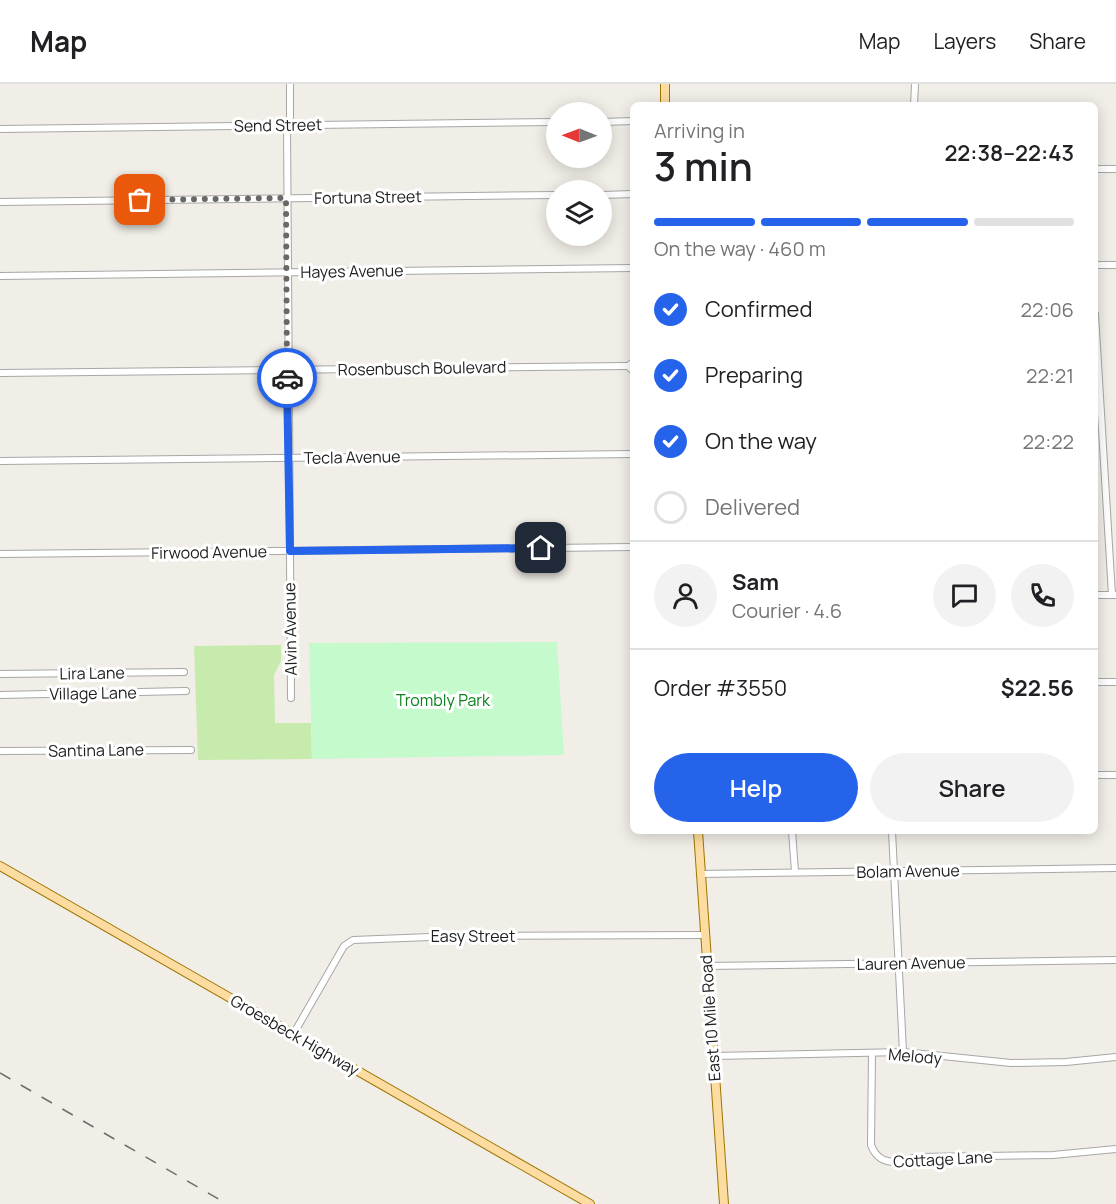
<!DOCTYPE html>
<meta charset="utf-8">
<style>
:root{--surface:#fff;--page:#f2f2f2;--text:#202124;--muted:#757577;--line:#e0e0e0;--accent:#2563eb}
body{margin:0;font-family:Manrope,sans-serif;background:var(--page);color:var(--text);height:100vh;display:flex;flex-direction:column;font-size:22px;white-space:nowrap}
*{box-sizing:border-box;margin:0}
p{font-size:20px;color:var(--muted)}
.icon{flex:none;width:33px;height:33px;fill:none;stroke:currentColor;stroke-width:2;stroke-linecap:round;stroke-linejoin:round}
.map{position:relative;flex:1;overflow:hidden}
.side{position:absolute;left:630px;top:18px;width:468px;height:732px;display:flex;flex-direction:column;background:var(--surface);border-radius:9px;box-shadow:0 3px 15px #0003}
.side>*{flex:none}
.needle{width:39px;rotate:271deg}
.fabs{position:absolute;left:546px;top:18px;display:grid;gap:12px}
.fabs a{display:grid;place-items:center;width:66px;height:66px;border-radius:50%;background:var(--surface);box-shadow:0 3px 15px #0003;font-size:30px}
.pin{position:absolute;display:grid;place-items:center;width:51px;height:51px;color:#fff;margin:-26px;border-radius:12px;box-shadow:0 3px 9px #0006}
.courier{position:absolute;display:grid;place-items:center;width:60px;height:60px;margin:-30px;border:4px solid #2563eb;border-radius:50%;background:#fff;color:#222;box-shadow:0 2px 8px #0007}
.summary em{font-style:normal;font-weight:600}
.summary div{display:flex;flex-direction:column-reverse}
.summary{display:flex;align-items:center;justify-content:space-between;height:102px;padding:0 24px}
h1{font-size:39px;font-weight:600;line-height:45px}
.bar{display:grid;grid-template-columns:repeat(4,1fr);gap:9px 6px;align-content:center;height:72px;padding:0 24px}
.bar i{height:8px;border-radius:4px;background:var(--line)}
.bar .active{background:var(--accent)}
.bar p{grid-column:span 4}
.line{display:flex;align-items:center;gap:15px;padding:0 24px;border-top:2px solid var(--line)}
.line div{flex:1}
.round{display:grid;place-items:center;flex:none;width:63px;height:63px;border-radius:32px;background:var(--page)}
ol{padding:0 24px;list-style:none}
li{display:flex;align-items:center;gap:18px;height:66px}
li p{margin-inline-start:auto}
li .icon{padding:6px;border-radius:50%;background:var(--accent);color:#fff;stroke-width:4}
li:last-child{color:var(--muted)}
li i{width:33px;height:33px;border:3px solid var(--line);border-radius:50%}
.action{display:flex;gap:12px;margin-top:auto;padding:12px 24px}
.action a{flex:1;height:69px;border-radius:36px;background:var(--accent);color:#fff;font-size:24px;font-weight:600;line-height:69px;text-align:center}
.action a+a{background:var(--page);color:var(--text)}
header{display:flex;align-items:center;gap:36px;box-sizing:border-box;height:84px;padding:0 30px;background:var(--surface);border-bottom:2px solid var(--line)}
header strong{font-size:28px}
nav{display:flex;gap:33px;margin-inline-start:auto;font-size:21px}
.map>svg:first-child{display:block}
.grass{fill:#c7ebad}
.park{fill:#c5facd}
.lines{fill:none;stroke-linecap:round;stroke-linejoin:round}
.minor-casing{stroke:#a7a7a7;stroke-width:8}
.major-casing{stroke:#9d7500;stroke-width:10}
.minor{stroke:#fff;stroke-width:6}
.major{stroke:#fcdca0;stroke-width:8}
.rail{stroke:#6e6e6e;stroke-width:1.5;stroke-dasharray:12 12;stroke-linecap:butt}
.done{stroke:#696866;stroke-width:6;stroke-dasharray:0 10.8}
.route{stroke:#2563eb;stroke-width:8}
.labels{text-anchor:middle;stroke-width:6;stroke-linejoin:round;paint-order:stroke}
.street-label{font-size:16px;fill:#202020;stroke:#fff}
.park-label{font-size:16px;fill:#0b821e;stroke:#fff}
</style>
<header>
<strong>Map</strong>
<nav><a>Map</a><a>Layers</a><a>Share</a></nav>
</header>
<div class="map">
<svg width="1116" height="1120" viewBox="0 0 1116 1120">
<rect width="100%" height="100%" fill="#f1eee7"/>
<!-- grass -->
<polygon class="grass" points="281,561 281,577 274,591 275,639 311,639 312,675 198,676 194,562"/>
<!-- park -->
<polygon class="park" points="557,558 564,671 312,675 309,559"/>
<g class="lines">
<defs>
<g id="minor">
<polyline points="290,0 290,33 287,41 291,614"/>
<polyline points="914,21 915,0"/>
<polyline points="602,38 633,37"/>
<polyline points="0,45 556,38"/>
<polyline points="1095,85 1116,85"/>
<polyline points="602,111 633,110"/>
<polyline points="0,118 556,111"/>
<polyline points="1095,181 1116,181"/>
<polyline points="0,192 633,184"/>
<polyline points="1095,230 1112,511"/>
<polyline points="633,278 628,282 633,287"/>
<polyline points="0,289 628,282"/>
<polyline points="0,377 633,370"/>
<polyline points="0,470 633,463"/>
<polyline points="1095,511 1115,511"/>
<polyline points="0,590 184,588"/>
<polyline points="1095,598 1116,598"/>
<polyline points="0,611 186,607"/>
<polyline points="0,667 191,666"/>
<polyline points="1095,691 1116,691"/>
<polyline points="792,747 795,788"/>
<polyline points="892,747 903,968"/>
<polyline points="700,790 1116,784"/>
<polyline points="707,882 1116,876"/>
<polyline points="294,949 344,862 353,856 456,852 704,851"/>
<path d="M872,969L871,1061C879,1083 898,1079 916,1073L1053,1071L1116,1065"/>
<polyline points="713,972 903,968 1011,979 1066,978 1116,973"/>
</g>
<g id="major">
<polyline points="665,21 665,0"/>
<polyline points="698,747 724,1120"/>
<polyline points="0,782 590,1120"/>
</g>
</defs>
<!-- minor casing -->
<use href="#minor" class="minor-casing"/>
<!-- major casing -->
<use href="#major" class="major-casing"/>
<!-- minor -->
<use href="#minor" class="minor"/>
<!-- major -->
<use href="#major" class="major"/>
<!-- rail -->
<polyline class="rail" points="0,989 227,1120"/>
</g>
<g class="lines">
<!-- done -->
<polyline class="done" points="140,116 286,114 287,294"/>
<!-- route -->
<polyline class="route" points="287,294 290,467 541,464"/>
</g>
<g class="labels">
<!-- street labels -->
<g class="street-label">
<text transform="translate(278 41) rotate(-1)" y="6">Send Street</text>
<text transform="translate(368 113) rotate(-1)" y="6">Fortuna Street</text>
<text transform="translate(352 187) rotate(-1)" y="6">Hayes Avenue</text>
<text transform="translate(422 284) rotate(-1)" y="6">Rosenbusch Boulevard</text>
<text transform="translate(352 373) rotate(-1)" y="6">Tecla Avenue</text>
<text transform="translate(209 468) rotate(-1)" y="6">Firwood Avenue</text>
<text transform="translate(290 545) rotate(-91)" y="6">Alvin Avenue</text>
<text transform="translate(92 589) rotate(-1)" y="6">Lira Lane</text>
<text transform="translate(93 609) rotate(-1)" y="6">Village Lane</text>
<text transform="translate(96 666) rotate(-1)" y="6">Santina Lane</text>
<text transform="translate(908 787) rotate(-1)" y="6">Bolam Avenue</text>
<text x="473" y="858">Easy Street</text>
<text transform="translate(911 879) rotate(-1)" y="6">Lauren Avenue</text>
<text transform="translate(710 934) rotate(-94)" y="6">East 10 Mile Road</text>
<text transform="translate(295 951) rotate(30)" y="6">Groesbeck Highway</text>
<text transform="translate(915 972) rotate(5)" y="6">Melody</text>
<text transform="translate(943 1075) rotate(-3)" y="6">Cottage Lane</text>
</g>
<!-- park labels -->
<g class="park-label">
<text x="443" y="622">Trombly Park</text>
</g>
</g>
</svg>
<div class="fabs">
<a><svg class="needle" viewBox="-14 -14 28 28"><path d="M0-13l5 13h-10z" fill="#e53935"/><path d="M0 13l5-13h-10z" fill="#757577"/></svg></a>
<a><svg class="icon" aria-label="layers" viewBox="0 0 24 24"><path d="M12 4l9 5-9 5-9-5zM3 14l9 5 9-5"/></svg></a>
</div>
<div class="pin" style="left:140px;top:116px;background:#ea580c"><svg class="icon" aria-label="bag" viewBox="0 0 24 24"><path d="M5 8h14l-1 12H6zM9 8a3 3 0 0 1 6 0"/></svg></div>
<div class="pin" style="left:541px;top:464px;background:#1f2937"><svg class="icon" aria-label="home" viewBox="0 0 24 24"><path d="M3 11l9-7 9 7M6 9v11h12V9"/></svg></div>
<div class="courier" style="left:287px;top:294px"><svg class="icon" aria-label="car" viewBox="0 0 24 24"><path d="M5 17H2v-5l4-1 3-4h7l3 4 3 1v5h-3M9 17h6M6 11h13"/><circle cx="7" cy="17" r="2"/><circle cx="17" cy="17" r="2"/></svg></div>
<section class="side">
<div class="summary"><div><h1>3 min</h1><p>Arriving in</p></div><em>22:38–22:43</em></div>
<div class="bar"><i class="active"></i><i class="active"></i><i class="active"></i><i></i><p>On the way · 460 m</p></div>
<ol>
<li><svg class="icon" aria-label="check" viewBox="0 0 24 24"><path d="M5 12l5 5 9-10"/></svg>Confirmed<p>22:06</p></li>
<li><svg class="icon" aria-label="check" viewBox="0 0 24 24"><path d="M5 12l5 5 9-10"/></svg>Preparing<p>22:21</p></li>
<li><svg class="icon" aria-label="check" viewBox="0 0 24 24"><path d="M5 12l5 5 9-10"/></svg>On the way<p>22:22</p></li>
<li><i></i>Delivered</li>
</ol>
<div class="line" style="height:108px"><a class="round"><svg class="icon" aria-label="person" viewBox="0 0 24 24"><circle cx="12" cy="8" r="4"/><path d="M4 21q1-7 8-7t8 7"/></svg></a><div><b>Sam</b><p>Courier · 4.6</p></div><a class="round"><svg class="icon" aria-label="chat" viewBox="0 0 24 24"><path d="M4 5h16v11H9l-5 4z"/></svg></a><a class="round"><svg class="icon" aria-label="phone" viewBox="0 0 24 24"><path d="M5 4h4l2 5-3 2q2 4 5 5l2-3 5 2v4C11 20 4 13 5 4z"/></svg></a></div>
<div class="line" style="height:78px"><div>Order #3550</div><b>$22.56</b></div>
<div class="action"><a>Help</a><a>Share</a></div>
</section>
</div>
